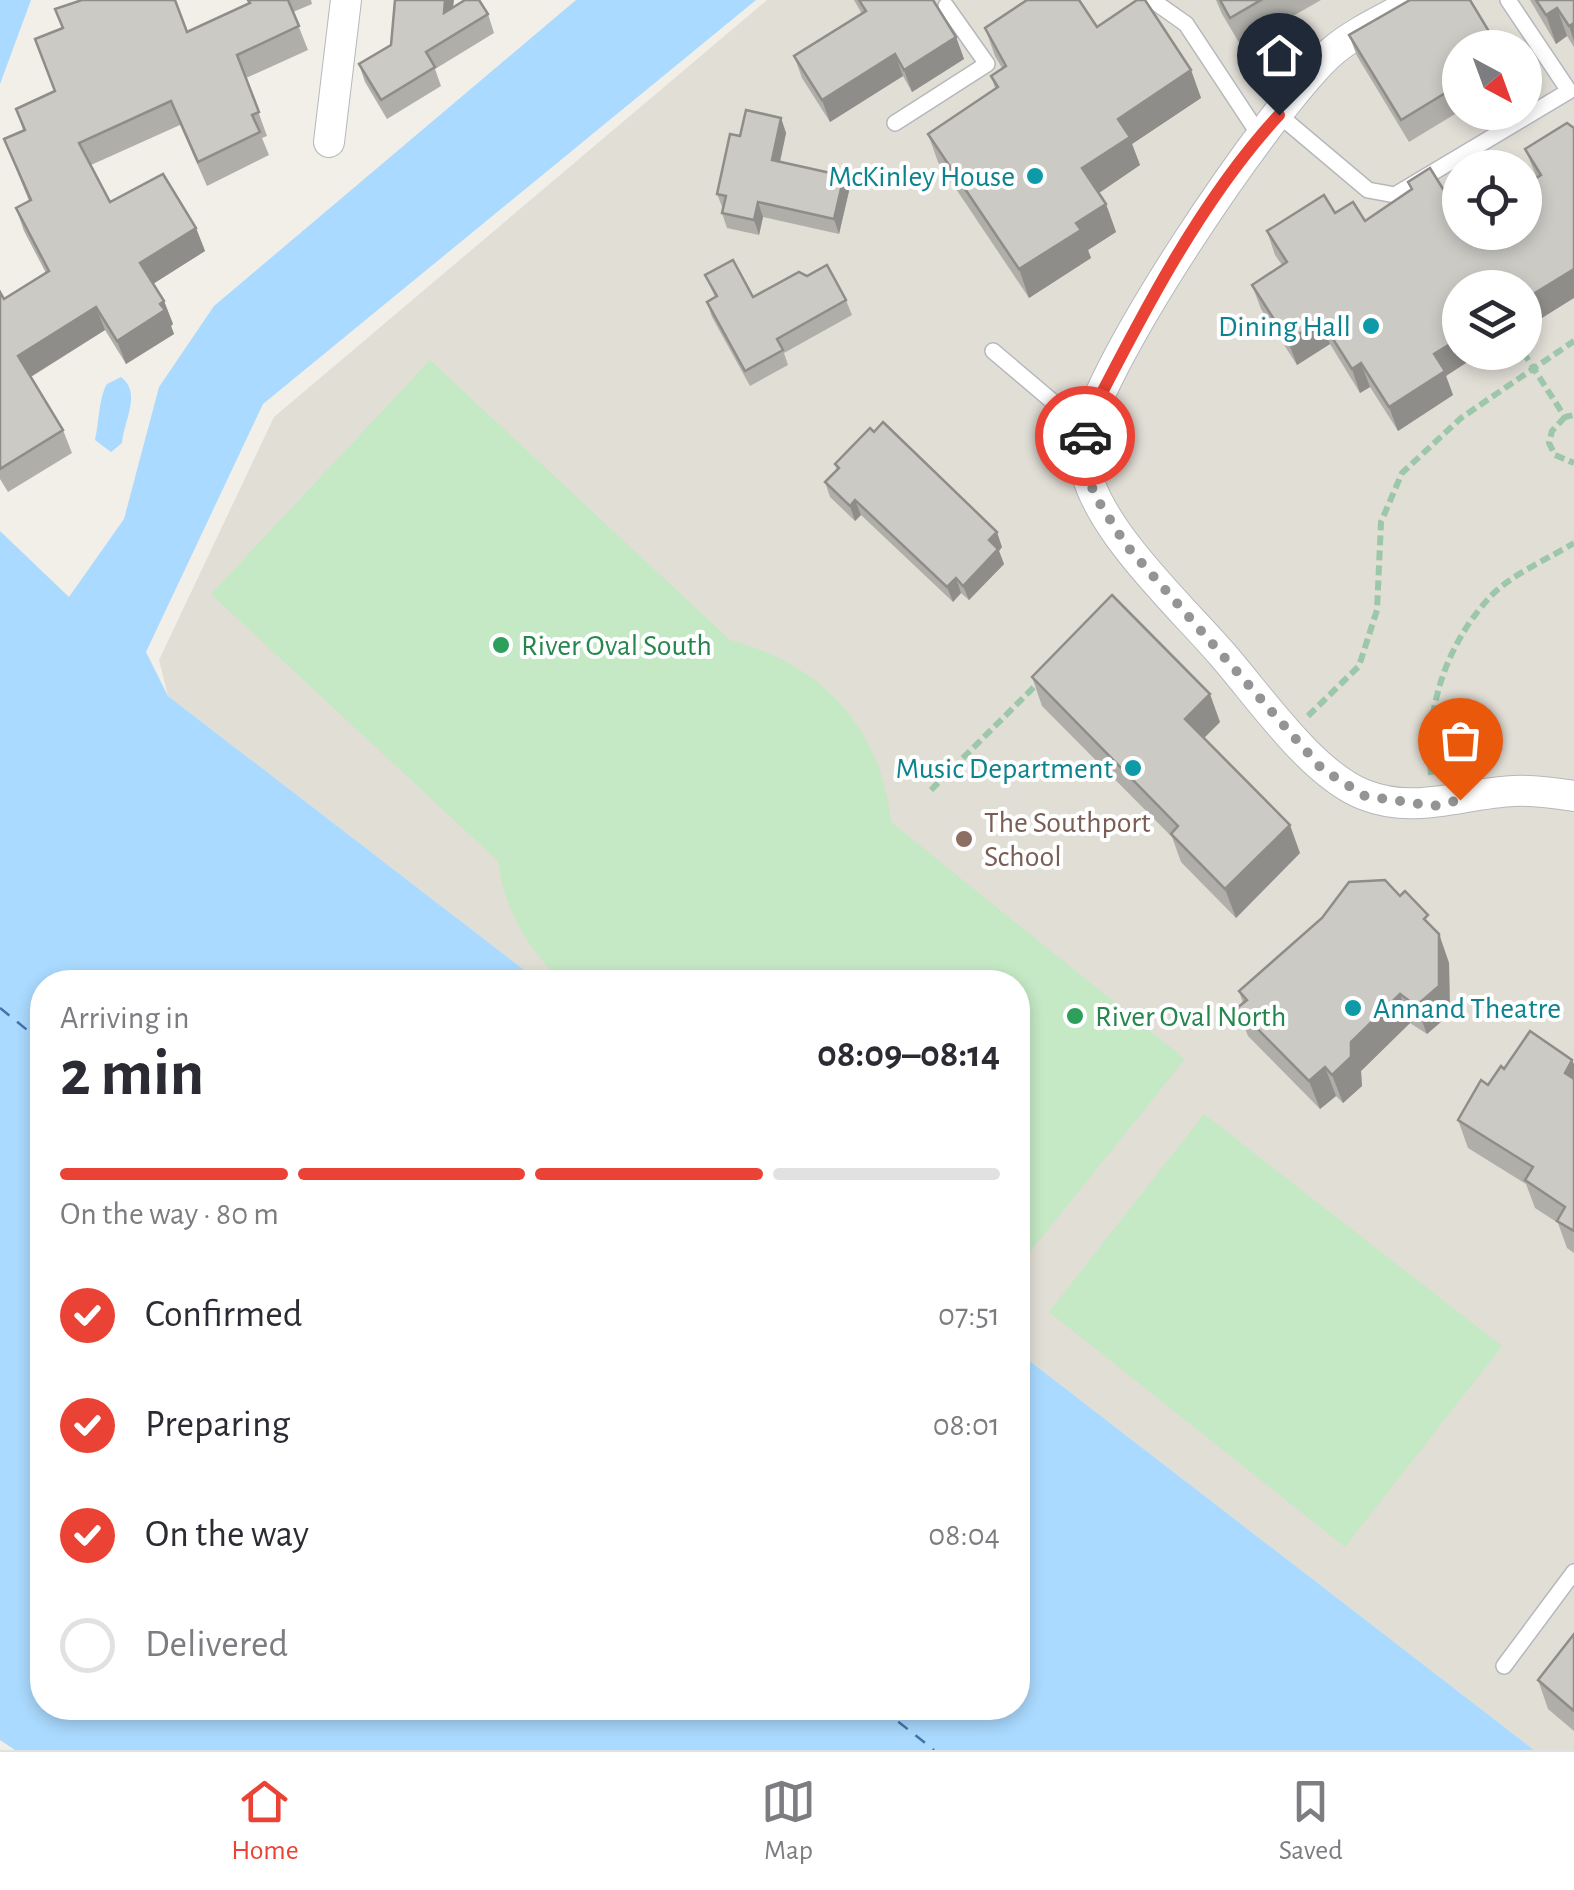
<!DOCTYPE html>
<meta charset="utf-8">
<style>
:root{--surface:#fff;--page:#f2f2f3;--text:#2b2b33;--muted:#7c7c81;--line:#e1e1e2;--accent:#ea4335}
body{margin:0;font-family:"Alegreya Sans",sans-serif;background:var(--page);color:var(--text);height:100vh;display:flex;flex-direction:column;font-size:38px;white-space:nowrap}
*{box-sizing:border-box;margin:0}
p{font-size:32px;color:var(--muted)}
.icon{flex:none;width:55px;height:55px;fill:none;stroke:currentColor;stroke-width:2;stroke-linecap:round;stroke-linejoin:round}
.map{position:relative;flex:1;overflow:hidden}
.drawer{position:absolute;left:30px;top:970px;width:1000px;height:750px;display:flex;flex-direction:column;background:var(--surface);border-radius:40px;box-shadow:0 5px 15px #0003}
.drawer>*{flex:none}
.needle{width:65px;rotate:139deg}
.buttons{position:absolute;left:1442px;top:30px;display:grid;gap:20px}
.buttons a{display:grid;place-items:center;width:100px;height:100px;border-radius:50%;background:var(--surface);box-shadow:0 5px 15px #0003;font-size:50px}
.pin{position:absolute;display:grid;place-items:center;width:85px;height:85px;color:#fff;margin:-102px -42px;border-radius:50% 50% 50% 0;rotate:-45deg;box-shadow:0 0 10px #0007}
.pin .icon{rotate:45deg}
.courier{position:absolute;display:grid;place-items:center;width:100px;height:100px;margin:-50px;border:8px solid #ea4335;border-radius:50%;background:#fff;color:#222;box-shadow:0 2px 12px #0007}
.head em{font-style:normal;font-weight:700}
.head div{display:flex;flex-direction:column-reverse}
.head{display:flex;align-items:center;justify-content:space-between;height:170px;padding:0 30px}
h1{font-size:65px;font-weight:700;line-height:75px}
.bar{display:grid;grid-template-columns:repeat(4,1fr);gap:15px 10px;align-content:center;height:120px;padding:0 30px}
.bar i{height:12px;border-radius:8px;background:var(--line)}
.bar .active{background:var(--accent)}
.bar p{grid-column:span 4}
ol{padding:0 30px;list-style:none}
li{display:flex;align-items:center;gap:30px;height:110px}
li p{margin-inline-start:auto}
li .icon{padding:10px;border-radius:50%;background:var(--accent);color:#fff;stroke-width:4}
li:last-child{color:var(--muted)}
li i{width:55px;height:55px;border:5px solid var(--line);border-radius:50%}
.tab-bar{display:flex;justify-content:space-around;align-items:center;height:140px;border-top:2px solid var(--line);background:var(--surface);font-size:28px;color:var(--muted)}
.tab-bar a{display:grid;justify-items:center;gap:5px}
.tab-bar .active{color:var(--accent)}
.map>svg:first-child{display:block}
.education{fill:#e1ded6;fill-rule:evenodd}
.green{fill:#c5e8c5}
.water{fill:#aadaff}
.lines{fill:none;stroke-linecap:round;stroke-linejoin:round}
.ferry{stroke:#4174aa;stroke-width:2.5;stroke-dasharray:12 10;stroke-linecap:butt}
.service-casing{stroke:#b5b8bc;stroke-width:18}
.minor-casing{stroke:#b5b8bc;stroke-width:32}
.path{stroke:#9cc7a9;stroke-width:6;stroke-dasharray:10 5;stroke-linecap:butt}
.service{stroke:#fff;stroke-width:15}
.minor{stroke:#fff;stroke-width:30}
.wall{fill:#afaea9}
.shaded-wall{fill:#8f8d8a}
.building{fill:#cccac5;stroke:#8f8d8a;stroke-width:2.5}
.done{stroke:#929495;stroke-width:10;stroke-dasharray:0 18}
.route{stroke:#ea4335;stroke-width:12}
.culture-dot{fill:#0f9aa8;stroke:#fff;stroke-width:4}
.leisure-dot{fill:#2e9e5b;stroke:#fff;stroke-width:4}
.education-dot{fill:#8d6e63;stroke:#fff;stroke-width:4}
.labels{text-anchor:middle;stroke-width:8;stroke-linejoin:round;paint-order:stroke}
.culture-label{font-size:30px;fill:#0d838f;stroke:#fff;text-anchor:end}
.leisure-label{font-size:30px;fill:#27864d;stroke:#fff;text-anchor:start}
.education-label{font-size:30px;fill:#785e54;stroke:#fff;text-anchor:start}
</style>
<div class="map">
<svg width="1574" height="1750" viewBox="0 0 1574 1750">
<rect width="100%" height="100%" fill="#f1efe8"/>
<!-- education -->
<path class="education" d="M767,0H1574V1750H1534L1018,1352V982H540L168,696L159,660L274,417ZM1460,48H1525V112H1460ZM1460,168H1525V232H1460ZM1460,288H1525V352H1460Z"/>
<!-- green -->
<g class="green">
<path d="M430,360L730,640C821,664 881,727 891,822L1185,1059L1018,1267V982H562C528,948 504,910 498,861L211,594Z"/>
<polygon points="1204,1114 1502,1346 1345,1547 1049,1312"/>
</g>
<!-- water -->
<g class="water">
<polygon points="0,0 31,0 0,84"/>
<polygon points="576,0 756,0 263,404 146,652 168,696 540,982 42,982 42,1708 1018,1708 1018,1352 1534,1750 15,1750 0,1740 0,531 69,597 124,519 159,387 214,306"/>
<path d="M121,377C142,393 124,420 122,443L111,452L95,440C99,423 99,397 107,384Z"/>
</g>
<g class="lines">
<!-- ferry -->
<g class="ferry">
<polyline points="0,1008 42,1042"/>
<polyline points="881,1708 934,1750"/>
</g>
<defs>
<g id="service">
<polyline points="1152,0 1186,24 1260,136"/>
<polyline points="1279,115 1368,190 1395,195 1569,91 1508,0"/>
<polyline points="895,123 987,64 946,6"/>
<polyline points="993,351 1052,401 1088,420"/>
<polyline points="1504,1666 1574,1572"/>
</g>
<g id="minor">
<path d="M1418,0C1391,16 1358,30 1334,50C1277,97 1083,382 1083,450C1083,518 1179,604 1221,653C1259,696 1312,775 1365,795C1416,815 1463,793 1514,791C1533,790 1555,793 1574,796"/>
<polyline points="329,142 346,0"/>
</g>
</defs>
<!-- service casing -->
<use href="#service" class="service-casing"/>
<!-- minor casing -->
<use href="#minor" class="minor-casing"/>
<!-- path -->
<g class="path">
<polyline points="1523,352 1565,417 1574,415"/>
<polyline points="1565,417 1552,431 1549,443 1555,455 1574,463"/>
<polyline points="1308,716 1359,666 1377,610 1381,522 1402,473 1461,418 1574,341"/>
<path d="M1431,775C1425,710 1445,646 1490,597C1510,575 1548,559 1574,543"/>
<polyline points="931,790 1040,681"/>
</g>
<!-- service -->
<use href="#service" class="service"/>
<!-- minor -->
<use href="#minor" class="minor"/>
</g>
<!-- wall -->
<g class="wall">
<polygon points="247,0 311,0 312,4 293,12 308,50 246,78 267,136 262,138 269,155 207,186 180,125 91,165 110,202 196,228 205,251 153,284 164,301 173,324 171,326 174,334 126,364 105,330 31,377 63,430 72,453 8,492 0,479 0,292 4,299 46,273 24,231 16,208 29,201 4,139 23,130 16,109 249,4"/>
<polygon points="854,0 933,0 956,37 964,59 912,92 903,76 830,122 802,78 794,56 862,14"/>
<polygon points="1216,0 1321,0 1241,46 1222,14"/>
<polygon points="1530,0 1574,0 1574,47 1567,36 1556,44"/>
<polygon points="453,7 488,14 494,33 435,69 441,86 387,119 365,82 359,64"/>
<polygon points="1097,27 1191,70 1201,98 1132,144 1140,165 1099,193 1106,204 1116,232 1088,250 1091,258 1029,298 938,162 928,134 995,88 991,76 1002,68 995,56 985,28"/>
<polygon points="1349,35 1460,48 1460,111 1409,142 1357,56"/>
<polygon points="781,118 786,133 780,162 849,191 839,234 763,217 759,235 727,228 722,213 723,209 717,194"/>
<polygon points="1567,123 1526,328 1529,336 1525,339 1525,288 1460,288 1446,376 1453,395 1398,431 1370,387 1360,393 1330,344 1297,365 1261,309 1252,285 1282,265 1275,255 1267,231 1335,213 1365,221 1411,190 1408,182 1460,232 1537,178 1525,149"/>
<polygon points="705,275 753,297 807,276 846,300 852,315 784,353 788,365 750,386 712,317 707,302 715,297"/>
<polygon points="835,464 1002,547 999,551 1004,564 969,600 961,593 953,602 861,515 855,521 830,497 825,482 837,470"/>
<polygon points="1032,677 1220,722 1204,738 1300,853 1236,918 1181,862 1172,837 1042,706"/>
<polygon points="1433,928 1439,934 1449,963 1450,1014 1427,1034 1410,1023 1361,1071 1362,1086 1343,1103 1336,1096 1320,1109 1248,1036 1237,1008 1243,1003 1239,991"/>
<polygon points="1574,1064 1574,1253 1567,1248 1558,1223 1535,1208 1526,1184 1468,1148 1458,1120 1488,1085 1504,1069"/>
<polygon points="1574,1634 1574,1731 1548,1709 1538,1680"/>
</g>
<!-- shaded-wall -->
<g class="shaded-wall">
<polygon points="445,0 454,0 450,31 444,13"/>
<polygon points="1557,8 1567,36 1556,44 1546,15"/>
<polygon points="1574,23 1574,41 1569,26"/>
<polygon points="956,37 964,59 912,92 904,70"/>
<polygon points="895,54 903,76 830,122 822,100"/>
<polygon points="1191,70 1201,98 1132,144 1140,165 1093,197 1082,168 1118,119"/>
<polygon points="781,118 786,133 777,175 772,160"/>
<polygon points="844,176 849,191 839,234 834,219"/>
<polygon points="758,202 763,217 759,235 754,220"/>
<polygon points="1106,204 1116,232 1088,250 1091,258 1029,298 1019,269 1076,223"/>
<polygon points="196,228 205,251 148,287 140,263"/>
<polygon points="1574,269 1574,298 1526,328 1529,336 1525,339 1525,299"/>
<polygon points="164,301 173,324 171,326 174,334 126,364 117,341"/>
<polygon points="96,307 105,330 27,379 18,356"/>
<polygon points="1321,320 1330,344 1297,365 1288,341"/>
<polygon points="1460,338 1460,352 1483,352 1446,376 1453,395 1398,431 1389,407 1434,354"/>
<polygon points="1361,363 1370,387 1360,393 1352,369"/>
<polygon points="855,500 861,515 855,521 850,506"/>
<polygon points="997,532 1002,547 999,551 1004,564 969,600 963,586 989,540"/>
<polygon points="956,578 961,593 953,602 947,587"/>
<polygon points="1210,694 1220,722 1195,747 1185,719"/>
<polygon points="1290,825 1300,853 1236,918 1225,889"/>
<polygon points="1439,934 1449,963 1450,1014 1427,1034 1416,1006"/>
<polygon points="1400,994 1410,1023 1361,1071 1362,1086 1343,1103 1332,1075 1351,1042"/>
<polygon points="1572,1060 1574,1064 1574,1098 1565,1073"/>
<polygon points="1325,1067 1336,1096 1320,1109 1309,1081"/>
</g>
<!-- building -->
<g class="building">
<polygon points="82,0 175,0 187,32 250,3 248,0 288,0 299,26 237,55 259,112 252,115 260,132 198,162 171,101 79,143 110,202 163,174 196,228 140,263 164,301 160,304 165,310 117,341 96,307 18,356 63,430 0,469 0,292 4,299 49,271 16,208 31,200 4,139 25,130 16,109 55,91 35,39 63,28 55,9"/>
<polygon points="395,0 445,0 444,13 465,0 479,0 488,14 426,52 435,67 381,100 359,64 391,45"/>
<polygon points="859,0 933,0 956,37 904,70 895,54 822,100 794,56 866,11"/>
<polygon points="1027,0 1079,0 1097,27 1137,0 1145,0 1191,70 1118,119 1130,137 1082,168 1106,204 1076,223 1081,230 1019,269 928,134 998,87 991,76 1006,66 985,28"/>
<polygon points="1220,0 1261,0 1230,18"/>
<polygon points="1410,0 1470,0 1499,48 1460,48 1460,84 1401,120 1349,35"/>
<polygon points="1536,0 1574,0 1574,23 1569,26 1557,8 1546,15"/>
<polygon points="746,110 781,118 772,160 844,176 834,219 758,202 754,220 722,213 726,196 717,194 730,134 740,136"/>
<polygon points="1567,123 1574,128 1574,269 1525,299 1525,288 1460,288 1460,338 1434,354 1445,371 1389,407 1361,363 1352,369 1321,320 1288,341 1252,285 1287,262 1267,231 1324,195 1335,213 1353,202 1365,221 1412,189 1408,182 1430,168 1460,216 1460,232 1525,232 1525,185 1541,175 1525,149"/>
<polygon points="733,260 753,297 799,272 807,276 827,265 846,300 777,339 783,350 745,371 707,302 717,296 705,275"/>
<polygon points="883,422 997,532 989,540 998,549 963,586 956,578 947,587 855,500 850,506 825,482 839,468 835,464 870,428 874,432"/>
<polygon points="1112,595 1210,694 1185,719 1290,825 1225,889 1171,834 1178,826 1032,677"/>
<polygon points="1385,880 1400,896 1405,891 1428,915 1424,919 1439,934 1439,986 1416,1006 1400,994 1351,1042 1351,1057 1332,1075 1325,1067 1309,1081 1237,1008 1247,1000 1239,991 1322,918 1349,882"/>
<polygon points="1530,1031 1572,1060 1565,1073 1574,1079 1574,1231 1557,1221 1565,1207 1525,1180 1533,1167 1458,1120 1481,1080 1488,1085 1501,1066 1504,1069"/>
<polygon points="1574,1634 1574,1711 1538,1680"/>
</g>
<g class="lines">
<!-- done -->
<polyline class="done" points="1085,436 1082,452 1094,494 1126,545 1322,769 1365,796 1434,806 1460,800"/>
<!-- route -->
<path class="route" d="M1085,436L1088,420C1140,318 1201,199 1279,115"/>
</g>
<!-- markers -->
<g class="culture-dot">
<circle cx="1035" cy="176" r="10"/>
<circle cx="1371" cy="326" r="10"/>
<circle cx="1133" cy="768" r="10"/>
<circle cx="1353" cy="1008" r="10"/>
</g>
<g class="leisure-dot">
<circle cx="501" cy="645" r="10"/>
<circle cx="1075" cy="1016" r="10"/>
</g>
<circle class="education-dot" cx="964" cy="839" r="10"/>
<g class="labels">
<!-- culture labels -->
<g class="culture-label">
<text x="1015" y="186">McKinley House</text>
<text x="1351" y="336">Dining Hall</text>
<text x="1113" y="778">Music Department</text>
<text x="1373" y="1018" text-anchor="start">Annand Theatre</text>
</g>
<!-- leisure labels -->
<g class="leisure-label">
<text x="521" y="655">River Oval South</text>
<text x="1095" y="1026">River Oval North</text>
</g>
<!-- education labels -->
<g class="education-label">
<text x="984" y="832">The Southport<tspan x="984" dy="34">School</tspan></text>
</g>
</g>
</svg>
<div class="buttons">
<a><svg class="needle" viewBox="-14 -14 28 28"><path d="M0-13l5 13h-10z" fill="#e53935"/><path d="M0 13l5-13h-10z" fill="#7c7c81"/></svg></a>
<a><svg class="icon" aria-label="locate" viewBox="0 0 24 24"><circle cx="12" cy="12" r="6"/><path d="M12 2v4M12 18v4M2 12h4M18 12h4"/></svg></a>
<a><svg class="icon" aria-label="layers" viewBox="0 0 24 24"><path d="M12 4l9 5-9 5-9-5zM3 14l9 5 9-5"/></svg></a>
</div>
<div class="pin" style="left:1460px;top:800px;background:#ea580c"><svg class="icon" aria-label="bag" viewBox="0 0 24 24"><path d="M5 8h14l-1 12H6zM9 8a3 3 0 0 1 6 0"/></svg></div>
<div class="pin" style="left:1279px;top:115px;background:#1f2937"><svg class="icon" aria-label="home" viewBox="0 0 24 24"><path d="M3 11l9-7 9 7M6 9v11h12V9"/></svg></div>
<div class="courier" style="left:1085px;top:436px"><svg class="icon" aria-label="car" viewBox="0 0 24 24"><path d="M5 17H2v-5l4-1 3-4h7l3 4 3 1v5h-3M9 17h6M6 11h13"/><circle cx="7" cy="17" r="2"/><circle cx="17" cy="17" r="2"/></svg></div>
<section class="drawer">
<div class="head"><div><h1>2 min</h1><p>Arriving in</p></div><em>08:09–08:14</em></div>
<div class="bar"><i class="active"></i><i class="active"></i><i class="active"></i><i></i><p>On the way · 80 m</p></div>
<ol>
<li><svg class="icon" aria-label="check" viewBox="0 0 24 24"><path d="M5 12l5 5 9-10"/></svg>Confirmed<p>07:51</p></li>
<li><svg class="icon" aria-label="check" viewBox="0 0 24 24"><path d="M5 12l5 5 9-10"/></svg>Preparing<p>08:01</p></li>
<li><svg class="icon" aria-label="check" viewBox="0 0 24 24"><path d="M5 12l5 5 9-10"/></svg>On the way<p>08:04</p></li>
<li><i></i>Delivered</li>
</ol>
</section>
</div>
<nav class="tab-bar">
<a class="active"><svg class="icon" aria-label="home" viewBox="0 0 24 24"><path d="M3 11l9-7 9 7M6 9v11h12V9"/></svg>Home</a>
<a><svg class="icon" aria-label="map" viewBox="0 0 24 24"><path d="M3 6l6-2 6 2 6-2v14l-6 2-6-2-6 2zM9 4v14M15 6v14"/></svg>Map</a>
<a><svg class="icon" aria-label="saved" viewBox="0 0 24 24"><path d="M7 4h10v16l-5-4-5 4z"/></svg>Saved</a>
</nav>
